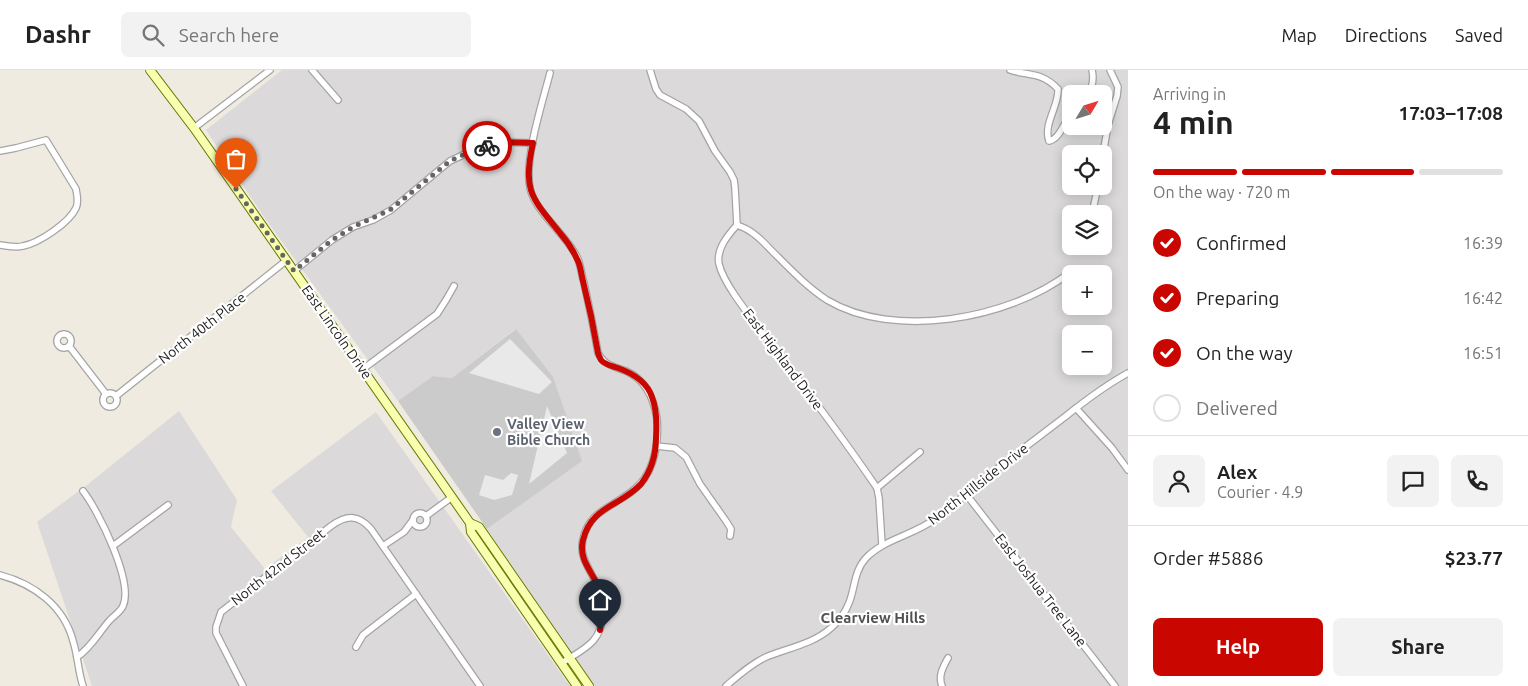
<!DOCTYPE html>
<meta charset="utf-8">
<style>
:root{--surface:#fff;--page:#f2f2f2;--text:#222;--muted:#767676;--line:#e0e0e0;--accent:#c90700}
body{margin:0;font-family:Ubuntu,sans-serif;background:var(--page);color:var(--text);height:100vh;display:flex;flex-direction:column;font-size:19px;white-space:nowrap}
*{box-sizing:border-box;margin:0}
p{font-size:16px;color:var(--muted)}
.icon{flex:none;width:28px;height:28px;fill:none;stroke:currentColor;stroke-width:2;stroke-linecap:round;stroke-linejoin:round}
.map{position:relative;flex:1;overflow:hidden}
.panel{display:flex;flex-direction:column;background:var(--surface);width:400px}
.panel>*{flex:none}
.needle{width:32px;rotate:52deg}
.controls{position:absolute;left:1062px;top:15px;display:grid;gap:10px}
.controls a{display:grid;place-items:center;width:50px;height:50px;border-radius:8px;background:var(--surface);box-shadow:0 2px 12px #0003;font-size:25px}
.pin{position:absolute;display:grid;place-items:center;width:42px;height:42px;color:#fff;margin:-51px -21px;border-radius:50% 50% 50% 0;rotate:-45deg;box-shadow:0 0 5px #0007}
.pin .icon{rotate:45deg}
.courier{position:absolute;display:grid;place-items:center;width:50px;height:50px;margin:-25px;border:4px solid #c90700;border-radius:50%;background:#fff;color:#222;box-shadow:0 1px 6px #0007}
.summary em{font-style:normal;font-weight:600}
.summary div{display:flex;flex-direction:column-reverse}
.summary{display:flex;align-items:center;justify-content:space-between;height:85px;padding:0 25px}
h1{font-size:32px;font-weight:600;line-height:38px}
.bar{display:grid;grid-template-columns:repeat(4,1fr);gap:8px 5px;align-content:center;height:60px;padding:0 25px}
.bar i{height:6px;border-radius:4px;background:var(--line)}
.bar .selected{background:var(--accent)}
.bar p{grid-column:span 4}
.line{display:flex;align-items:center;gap:12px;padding:0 25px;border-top:1px solid var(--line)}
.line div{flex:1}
.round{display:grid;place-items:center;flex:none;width:52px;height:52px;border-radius:8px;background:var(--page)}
ol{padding:0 25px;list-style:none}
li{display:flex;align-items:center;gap:15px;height:55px}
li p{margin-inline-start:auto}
li .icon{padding:5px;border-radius:50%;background:var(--accent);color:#fff;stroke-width:4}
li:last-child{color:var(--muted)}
li i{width:28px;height:28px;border:2px solid var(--line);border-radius:50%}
.primary-button{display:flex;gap:10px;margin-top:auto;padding:10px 25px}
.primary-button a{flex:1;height:58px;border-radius:8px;background:var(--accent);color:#fff;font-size:20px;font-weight:600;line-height:58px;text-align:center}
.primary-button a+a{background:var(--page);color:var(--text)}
header{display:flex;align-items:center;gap:30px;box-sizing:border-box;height:70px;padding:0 25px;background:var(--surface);border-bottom:1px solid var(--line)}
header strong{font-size:24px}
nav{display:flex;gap:28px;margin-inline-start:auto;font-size:18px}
.search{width:350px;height:45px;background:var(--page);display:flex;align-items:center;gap:12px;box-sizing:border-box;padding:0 18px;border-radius:8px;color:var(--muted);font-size:19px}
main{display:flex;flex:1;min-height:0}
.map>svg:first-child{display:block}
.residential{fill:#dbd9d9;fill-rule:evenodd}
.religious{fill:#cbcbcb}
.parking{fill:#e9e9e9}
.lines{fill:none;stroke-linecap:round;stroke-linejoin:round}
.minor-casing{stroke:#a4a4a4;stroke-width:8}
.secondary-casing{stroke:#670;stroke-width:10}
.minor{stroke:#fff;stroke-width:5.5}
.secondary{stroke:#f8ffaf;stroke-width:8}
.done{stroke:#666562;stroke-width:5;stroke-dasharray:0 9}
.route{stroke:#c90700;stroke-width:6}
.worship-dot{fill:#6b7280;stroke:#fff;stroke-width:2}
.labels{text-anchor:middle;stroke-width:4.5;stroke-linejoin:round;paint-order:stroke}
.street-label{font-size:14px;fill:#1d1d1d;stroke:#fff}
.worship-label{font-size:14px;font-weight:bold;fill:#5b616d;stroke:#fff;text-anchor:start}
.neighbourhood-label{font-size:15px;font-weight:bold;fill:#505050;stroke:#fff}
</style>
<header>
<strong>Dashr</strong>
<div class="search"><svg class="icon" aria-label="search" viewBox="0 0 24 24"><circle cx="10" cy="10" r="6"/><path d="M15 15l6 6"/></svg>Search here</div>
<nav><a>Map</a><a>Directions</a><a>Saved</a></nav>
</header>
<main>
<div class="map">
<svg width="1128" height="616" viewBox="0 0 1128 616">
<rect width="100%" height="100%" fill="#efebe1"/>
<!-- residential -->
<g class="residential">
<path d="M282,0H1128V616H595L487,459L581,391L515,259L452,308L433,306L398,331L264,147L206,60ZM1071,24H1104V56H1071ZM1071,84H1104V116H1071ZM1071,144H1104V176H1071ZM1071,204H1104V236H1071ZM1071,264H1104V296H1071Z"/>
<polygon points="179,341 237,430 231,457 265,499 308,467 271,421 376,342 570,616 92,616 37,452 87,415"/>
</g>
<!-- religious -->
<polygon class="religious" points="516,259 553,307 582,391 487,459 398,331 433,306 452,308"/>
<!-- parking -->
<g class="parking">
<polygon points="510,269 552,312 539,324 469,303"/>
<polygon points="547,336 567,383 529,414"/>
<polygon points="511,403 518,405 512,425 494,430 479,425 485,405 503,410"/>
</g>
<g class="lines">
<defs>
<g id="minor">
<polyline points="312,0 338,30"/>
<polyline points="650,0 656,19 660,25 686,39 699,51 715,81 730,102 734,110 735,118 737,155"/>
<path d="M1010,0C1029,6 1042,2 1058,19C1059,36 1043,54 1049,71C1060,69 1064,52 1071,44"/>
<path d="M550,3C542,34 524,89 530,118C535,142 566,164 577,187C581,195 581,204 584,213C589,236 594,260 598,283C605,296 613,296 626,301C646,310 654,328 657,349C659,370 655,398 640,414C633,422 624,427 616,432C603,440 592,446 586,460C575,485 589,496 598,517C605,532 605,558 593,571C585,580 572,586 562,593"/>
<path d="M1087,24C1093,17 1094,9 1092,0"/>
<polyline points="194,58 270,0"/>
<path d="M0,81L16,78L46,70L76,119C77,126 79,132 76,138C69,153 39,173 23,176C16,178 8,176 0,175"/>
<polyline points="1103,84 1108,55 1117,26 1118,17 1110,0"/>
<polyline points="1092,144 1098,116"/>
<path d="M737,155C743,157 749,160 754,164C761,169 767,176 773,182C790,199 807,217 827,230C894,270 1008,249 1068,204"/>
<path d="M737,155C728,165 716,179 719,194C724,216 755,252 769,271C806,319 843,368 877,418"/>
<polyline points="1083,177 1083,176"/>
<polyline points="294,201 332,170 353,157 373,150 391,140 450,91 478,78 501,72 533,73"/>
<circle cx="64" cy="271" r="7"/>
<polyline points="69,276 106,324"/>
<polyline points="363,299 437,244 446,230 454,216"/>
<circle cx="110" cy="330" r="7"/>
<polyline points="116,326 287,190"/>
<polyline points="1076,338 1112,378 1128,400"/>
<polyline points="656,376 675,378 686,387 700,414 726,451 731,459 730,466"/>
<polyline points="966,424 1115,616"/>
<circle cx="420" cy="450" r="7"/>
<polyline points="426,446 452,427"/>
<polyline points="882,475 879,428 877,418 920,382"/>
<polyline points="113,476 168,435"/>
<polyline points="383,476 404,462 413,450"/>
<path d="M0,505C34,514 64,536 73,571C78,586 78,601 83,616"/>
<polyline points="356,577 363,565 416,524"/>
<path d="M77,587C91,578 99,562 110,550C115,545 121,541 123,536C134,512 98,440 83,421"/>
<path d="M243,616L216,563V557L221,542L331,456C346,445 358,444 371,459L480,616"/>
<path d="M726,616C739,605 751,594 766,587C788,578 813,574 831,558C839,551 845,543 849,533C855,518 854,501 866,488C884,469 914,465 935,449C953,436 970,420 988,406C1013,386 1040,366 1066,346C1086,330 1106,315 1128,303"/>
<path d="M942,616C938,606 943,597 948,588"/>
</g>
<g id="secondary">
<polyline points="150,0 194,58 470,453 479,457 589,616"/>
<polyline points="470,453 471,462 577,616"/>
</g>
</defs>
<!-- minor casing -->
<use href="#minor" class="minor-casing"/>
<!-- secondary casing -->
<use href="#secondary" class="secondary-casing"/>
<!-- minor -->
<use href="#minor" class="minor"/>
<!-- secondary -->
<use href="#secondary" class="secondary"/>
</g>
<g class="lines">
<!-- done -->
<polyline class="done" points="236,119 294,201 332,170 353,157 390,140 450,91 478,78 487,76"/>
<!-- route -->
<path class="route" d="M487,76L501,72L533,73C522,121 532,128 560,163C567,171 573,180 577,189C581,196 581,204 583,211C589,235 594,259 598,283C599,286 600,288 601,290C605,295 613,296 618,298C632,303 647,312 652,327C657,340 657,354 656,368C656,384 651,401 641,414C621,436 591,436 583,470C578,490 593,502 599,519C604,532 603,546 600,560"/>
</g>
<!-- markers -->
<circle class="worship-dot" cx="497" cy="362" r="5"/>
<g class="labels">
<!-- street labels -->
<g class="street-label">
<text transform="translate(202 258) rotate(-38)" y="5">North 40th Place</text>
<text transform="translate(337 262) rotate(55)" y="5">East Lincoln Drive</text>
<text transform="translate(783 289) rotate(53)" y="5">East Highland Drive</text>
<text transform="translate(978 414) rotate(-38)" y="5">North Hillside Drive</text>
<text transform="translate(278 497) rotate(-38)" y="5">North 42nd Street</text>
<text transform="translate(1041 520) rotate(52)" y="5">East Joshua Tree Lane</text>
</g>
<!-- worship labels -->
<g class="worship-label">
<text x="507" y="359">Valley View<tspan x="507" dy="16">Bible Church</tspan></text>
</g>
<!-- neighbourhood labels -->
<g class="neighbourhood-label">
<text x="873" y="553">Clearview Hills</text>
</g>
</g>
</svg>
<div class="controls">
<a><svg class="needle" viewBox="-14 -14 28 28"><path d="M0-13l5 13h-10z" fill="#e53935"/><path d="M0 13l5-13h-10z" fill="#767676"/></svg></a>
<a><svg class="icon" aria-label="locate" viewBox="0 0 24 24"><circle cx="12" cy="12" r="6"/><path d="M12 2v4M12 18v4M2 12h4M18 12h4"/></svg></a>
<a><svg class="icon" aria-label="layers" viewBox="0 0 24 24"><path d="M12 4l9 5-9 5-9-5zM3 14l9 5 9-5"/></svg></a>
<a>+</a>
<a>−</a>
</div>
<div class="pin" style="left:236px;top:119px;background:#ea580c"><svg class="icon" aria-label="bag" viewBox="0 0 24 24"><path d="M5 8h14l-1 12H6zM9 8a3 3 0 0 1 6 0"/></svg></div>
<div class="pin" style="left:600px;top:560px;background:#1f2937"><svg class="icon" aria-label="home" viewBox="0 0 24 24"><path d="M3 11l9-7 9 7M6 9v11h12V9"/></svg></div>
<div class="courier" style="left:487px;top:76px"><svg class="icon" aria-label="bike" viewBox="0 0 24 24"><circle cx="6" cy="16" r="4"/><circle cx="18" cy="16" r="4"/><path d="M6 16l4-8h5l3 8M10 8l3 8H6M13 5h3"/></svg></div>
</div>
<section class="panel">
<div class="summary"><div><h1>4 min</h1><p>Arriving in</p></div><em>17:03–17:08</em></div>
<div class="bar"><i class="selected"></i><i class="selected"></i><i class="selected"></i><i></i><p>On the way · 720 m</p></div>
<ol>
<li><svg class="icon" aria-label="check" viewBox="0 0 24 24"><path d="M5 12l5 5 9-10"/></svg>Confirmed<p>16:39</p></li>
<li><svg class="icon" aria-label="check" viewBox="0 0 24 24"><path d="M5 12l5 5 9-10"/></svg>Preparing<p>16:42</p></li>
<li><svg class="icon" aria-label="check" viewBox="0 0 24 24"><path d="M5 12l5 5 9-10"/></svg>On the way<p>16:51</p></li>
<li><i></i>Delivered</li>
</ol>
<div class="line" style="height:90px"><a class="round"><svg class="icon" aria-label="person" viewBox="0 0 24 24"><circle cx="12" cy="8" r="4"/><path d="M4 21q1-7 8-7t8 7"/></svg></a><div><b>Alex</b><p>Courier · 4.9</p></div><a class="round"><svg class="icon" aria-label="chat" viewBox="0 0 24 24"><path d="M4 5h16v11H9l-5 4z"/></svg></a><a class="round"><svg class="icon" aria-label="phone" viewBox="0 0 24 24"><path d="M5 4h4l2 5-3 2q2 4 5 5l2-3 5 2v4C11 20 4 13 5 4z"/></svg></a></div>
<div class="line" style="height:65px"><div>Order #5886</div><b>$23.77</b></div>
<div class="primary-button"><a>Help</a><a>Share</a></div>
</section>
</main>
